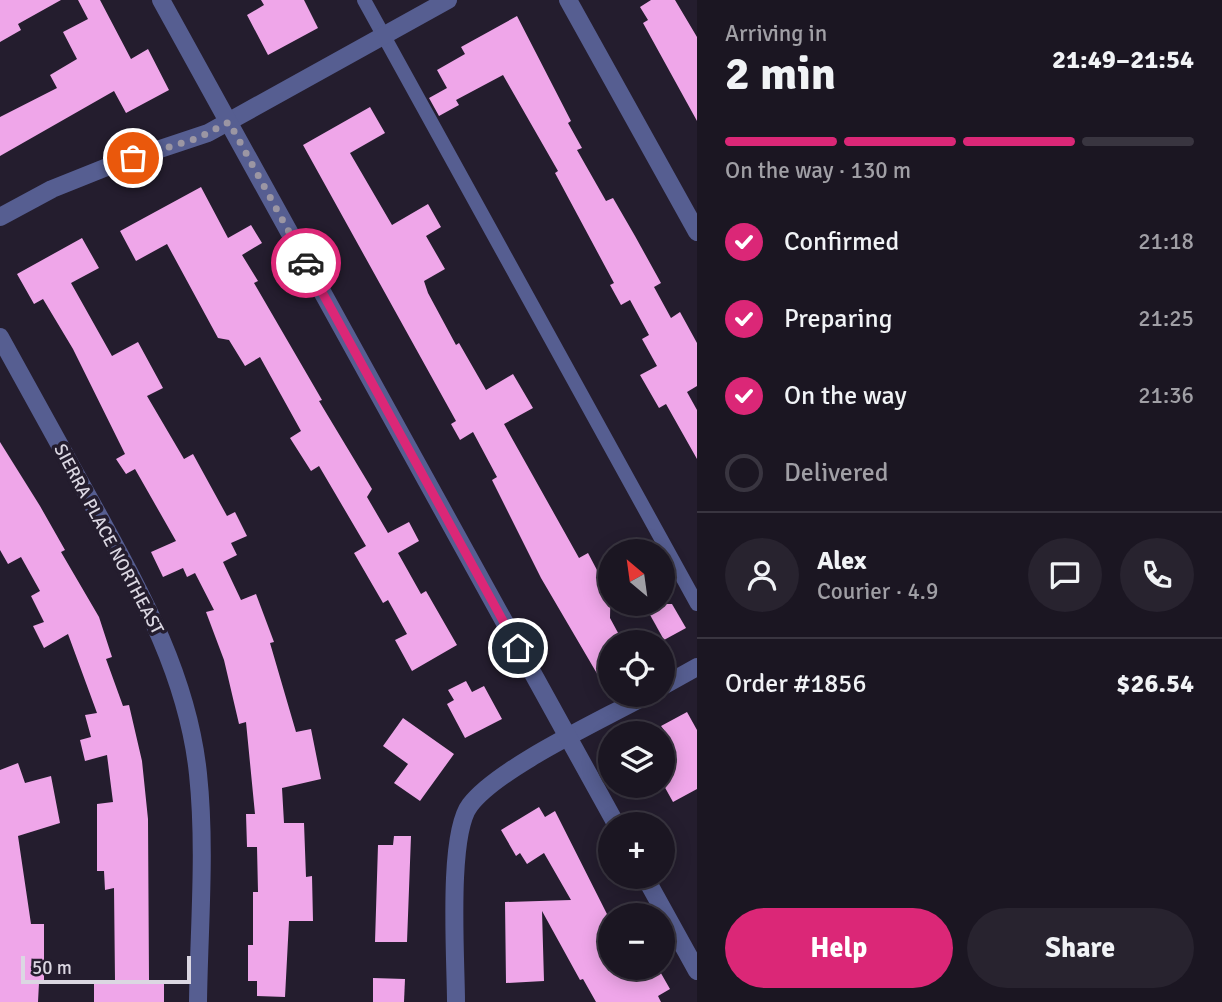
<!DOCTYPE html>
<meta charset="utf-8">
<style>
:root{--surface:#1b1622;--page:#28232f;--text:#f1f3f6;--muted:#a09fa5;--line:#393540;--accent:#db2777}
body{margin:0;font-family:Signika,sans-serif;background:var(--page);color:var(--text);height:100vh;display:flex;flex-direction:column;font-size:26px;white-space:nowrap}
*{box-sizing:border-box;margin:0}
p{font-size:23px;color:var(--muted)}
.icon{flex:none;width:38px;height:38px;fill:none;stroke:currentColor;stroke-width:2;stroke-linecap:round;stroke-linejoin:round}
.map{position:relative;flex:1;overflow:hidden}
.details{display:flex;flex-direction:column;background:var(--surface);width:525px}
.details>*{flex:none}
.needle{width:46px;rotate:331deg}
.tools{position:absolute;left:598px;top:539px;display:grid;gap:14px}
.tools a{display:grid;place-items:center;width:77px;height:77px;border-radius:50%;background:var(--surface);box-shadow:0 4px 18px #0003,0 0 0 2px var(--line);font-size:35px}
.scale{position:absolute;left:21px;bottom:18px;width:170px;box-sizing:border-box;padding-left:7px;border:4px solid #dbd7e2;border-top:0;font-size:19px;line-height:24px;white-space:nowrap;color:#dbd7e2;-webkit-text-stroke:5px #241d2e;paint-order:stroke}
.pin{position:absolute;display:grid;place-items:center;width:60px;height:60px;color:#fff;margin:-30px;border:4px solid #fff;border-radius:50%;box-shadow:0 2px 7px #0007}
.courier{position:absolute;display:grid;place-items:center;width:70px;height:70px;margin:-35px;border:5px solid #db2777;border-radius:50%;background:#fff;color:#222;box-shadow:0 2px 9px #0007}
.summary em{font-style:normal;font-weight:700}
.summary div{display:flex;flex-direction:column-reverse}
.summary{display:flex;align-items:center;justify-content:space-between;height:119px;padding:0 28px}
h1{font-size:46px;font-weight:700;line-height:52px}
.bar{display:grid;grid-template-columns:repeat(4,1fr);gap:10px 7px;align-content:center;height:84px;padding:0 28px}
.bar i{height:9px;border-radius:5px;background:var(--line)}
.bar .active{background:var(--accent)}
.bar p{grid-column:span 4}
.line{display:flex;align-items:center;gap:18px;padding:0 28px;border-top:2px solid var(--line)}
.line div{flex:1}
.round{display:grid;place-items:center;flex:none;width:74px;height:74px;border-radius:37px;background:var(--page)}
ol{padding:0 28px;list-style:none}
li{display:flex;align-items:center;gap:21px;height:77px}
li p{margin-inline-start:auto}
li .icon{padding:7px;border-radius:50%;background:var(--accent);color:#fff;stroke-width:4}
li:last-child{color:var(--muted)}
li i{width:38px;height:38px;border:4px solid var(--line);border-radius:50%}
.primary-button{display:flex;gap:14px;margin-top:auto;padding:14px 28px}
.primary-button a{flex:1;height:80px;border-radius:42px;background:var(--accent);color:#fff;font-size:28px;font-weight:700;line-height:80px;text-align:center}
.primary-button a+a{background:var(--page);color:var(--text)}
main{display:flex;flex:1;min-height:0}
.map>svg:first-child{display:block}
.building{fill:#efa6e9}
.lines{fill:none;stroke-linecap:round;stroke-linejoin:round}
.service{stroke:#565e91;stroke-width:14}
.minor{stroke:#565e91;stroke-width:18}
.tertiary{stroke:#565e91;stroke-width:18}
.done{stroke:#9b96a3;stroke-width:7;stroke-dasharray:0 12.6}
.route{stroke:#db2777;stroke-width:9}
.labels{text-anchor:middle;stroke-width:7;stroke-linejoin:round;paint-order:stroke}
.street-label{font-size:18px;fill:#dbd7e2;stroke:#241d2e}
</style>
<main>
<div class="map">
<svg width="697" height="1002" viewBox="0 0 697 1002">
<rect width="100%" height="100%" fill="#241d2e"/>
<!-- building -->
<g class="building">
<polygon points="0,0 61,0 18,24 21,30 0,42"/>
<polygon points="78,0 100,0 131,59 148,49 169,90 126,113 114,91 0,156 0,117 57,88 50,75 77,59 63,32 88,19"/>
<polygon points="261,0 304,0 318,28 268,55 247,15 264,5"/>
<polygon points="651,0 675,0 697,37 697,121 643,23 648,20 640,7"/>
<polygon points="517,16 571,121 568,123 582,148 577,150 606,201 613,198 635,236 661,283 654,287 671,318 680,312 697,343 697,386 687,392 697,410 697,459 666,404 659,408 640,375 657,366 642,339 649,335 630,300 621,305 610,285 614,283 555,173 558,171 503,75 456,100 459,105 439,116 429,98 447,88 437,70 465,54 461,47"/>
<polygon points="370,107 385,133 350,153 392,225 428,204 441,227 426,236 445,269 424,281 428,293 456,345 459,343 486,390 513,374 533,408 504,424 579,558 588,553 598,572 611,565 610,618 623,642 611,642 611,671 599,677 541,578 492,480 497,477 473,432 460,440 451,424 456,421 303,145"/>
<polygon points="201,187 228,238 251,225 262,243 242,255 258,281 254,283 322,400 319,401 372,489 367,497 388,533 409,522 419,541 398,553 421,594 426,591 457,645 412,671 395,640 407,634 388,600 383,603 354,553 366,546 319,466 311,471 290,438 301,431 260,357 245,366 229,340 218,338 167,244 136,261 120,231"/>
<polygon points="82,238 99,268 71,283 112,356 138,342 163,388 147,396 184,459 193,454 227,516 235,512 247,536 231,543 237,555 223,562 241,600 256,594 274,642 270,643 296,732 311,729 321,779 282,788 284,823 304,823 306,877 312,876 313,921 289,921 285,997 257,996 257,981 248,981 248,945 253,945 253,892 258,892 257,847 247,847 246,814 255,814 246,722 239,724 224,660 206,612 214,610 195,573 187,577 183,568 163,577 151,552 176,541 135,469 126,474 116,459 125,454 73,349 43,299 34,304 17,274"/>
<polygon points="0,442 40,506 65,550 61,552 99,617 112,657 106,659 123,706 129,705 142,761 148,819 149,980 164,980 164,1002 94,1002 94,981 115,981 114,888 105,890 104,871 97,871 97,804 113,802 107,755 85,761 80,740 91,737 85,715 97,713 68,634 44,648 33,626 44,622 31,596 40,591 21,557 8,564 0,550"/>
<polygon points="644,604 672,604 686,628 664,640"/>
<polygon points="466,681 472,692 484,686 502,719 465,738 447,704 454,700 448,690"/>
<polygon points="687,712 697,730 697,789 673,802 663,784 664,730 661,726"/>
<polygon points="403,718 454,754 420,801 394,783 408,764 383,746"/>
<polygon points="18,763 25,783 51,776 60,823 18,836 31,924 44,924 44,983 39,983 38,1002 0,1002 0,770"/>
<polygon points="539,807 545,817 555,811 611,922 611,968 658,968 670,989 658,996 661,1002 596,1002 583,979 580,980 542,911 544,981 506,983 505,902 571,900 544,853 527,864 520,853 516,856 501,830"/>
<polygon points="394,836 411,836 407,942 375,942 378,845 393,845"/>
<polygon points="373,978 405,979 404,1002 373,1002"/>
</g>
<g class="lines">
<!-- service -->
<polyline class="service" points="364,0 697,604"/>
<!-- minor -->
<g class="minor">
<polyline points="568,0 697,232"/>
<polyline points="0,217 52,189 112,165 208,133 448,0"/>
<path d="M0,337C32,394 63,452 95,509C141,593 188,677 198,774C206,849 199,927 198,1002"/>
<polyline points="663,686 697,667"/>
<path d="M456,1002C456,960 447,835 470,805C499,767 602,720 647,695"/>
</g>
<!-- tertiary -->
<g class="tertiary">
<polyline points="161,0 616,824"/>
<polyline points="645,877 697,971"/>
</g>
</g>
<g class="lines">
<!-- done -->
<polyline class="done" points="133,158 198,138 229,122 306,263"/>
<!-- route -->
<polyline class="route" points="306,263 518,648"/>
</g>
<g class="labels">
<!-- street labels -->
<g class="street-label">
<text transform="translate(109 539) rotate(62)" y="6">SIERRA PLACE NORTHEAST</text>
</g>
</g>
</svg>
<div class="tools">
<a><svg class="needle" viewBox="-14 -14 28 28"><path d="M0-13l5 13h-10z" fill="#e53935"/><path d="M0 13l5-13h-10z" fill="#a09fa5"/></svg></a>
<a><svg class="icon" aria-label="locate" viewBox="0 0 24 24"><circle cx="12" cy="12" r="6"/><path d="M12 2v4M12 18v4M2 12h4M18 12h4"/></svg></a>
<a><svg class="icon" aria-label="layers" viewBox="0 0 24 24"><path d="M12 4l9 5-9 5-9-5zM3 14l9 5 9-5"/></svg></a>
<a>+</a>
<a>−</a>
</div>
<div class="scale">50 m</div>
<div class="pin" style="left:133px;top:158px;background:#ea580c"><svg class="icon" aria-label="bag" viewBox="0 0 24 24"><path d="M5 8h14l-1 12H6zM9 8a3 3 0 0 1 6 0"/></svg></div>
<div class="pin" style="left:518px;top:648px;background:#1f2937"><svg class="icon" aria-label="home" viewBox="0 0 24 24"><path d="M3 11l9-7 9 7M6 9v11h12V9"/></svg></div>
<div class="courier" style="left:306px;top:263px"><svg class="icon" aria-label="car" viewBox="0 0 24 24"><path d="M5 17H2v-5l4-1 3-4h7l3 4 3 1v5h-3M9 17h6M6 11h13"/><circle cx="7" cy="17" r="2"/><circle cx="17" cy="17" r="2"/></svg></div>
</div>
<section class="details">
<div class="summary"><div><h1>2 min</h1><p>Arriving in</p></div><em>21:49–21:54</em></div>
<div class="bar"><i class="active"></i><i class="active"></i><i class="active"></i><i></i><p>On the way · 130 m</p></div>
<ol>
<li><svg class="icon" aria-label="check" viewBox="0 0 24 24"><path d="M5 12l5 5 9-10"/></svg>Confirmed<p>21:18</p></li>
<li><svg class="icon" aria-label="check" viewBox="0 0 24 24"><path d="M5 12l5 5 9-10"/></svg>Preparing<p>21:25</p></li>
<li><svg class="icon" aria-label="check" viewBox="0 0 24 24"><path d="M5 12l5 5 9-10"/></svg>On the way<p>21:36</p></li>
<li><i></i>Delivered</li>
</ol>
<div class="line" style="height:126px"><a class="round"><svg class="icon" aria-label="person" viewBox="0 0 24 24"><circle cx="12" cy="8" r="4"/><path d="M4 21q1-7 8-7t8 7"/></svg></a><div><b>Alex</b><p>Courier · 4.9</p></div><a class="round"><svg class="icon" aria-label="chat" viewBox="0 0 24 24"><path d="M4 5h16v11H9l-5 4z"/></svg></a><a class="round"><svg class="icon" aria-label="phone" viewBox="0 0 24 24"><path d="M5 4h4l2 5-3 2q2 4 5 5l2-3 5 2v4C11 20 4 13 5 4z"/></svg></a></div>
<div class="line" style="height:91px"><div>Order #1856</div><b>$26.54</b></div>
<div class="primary-button"><a>Help</a><a>Share</a></div>
</section>
</main>
